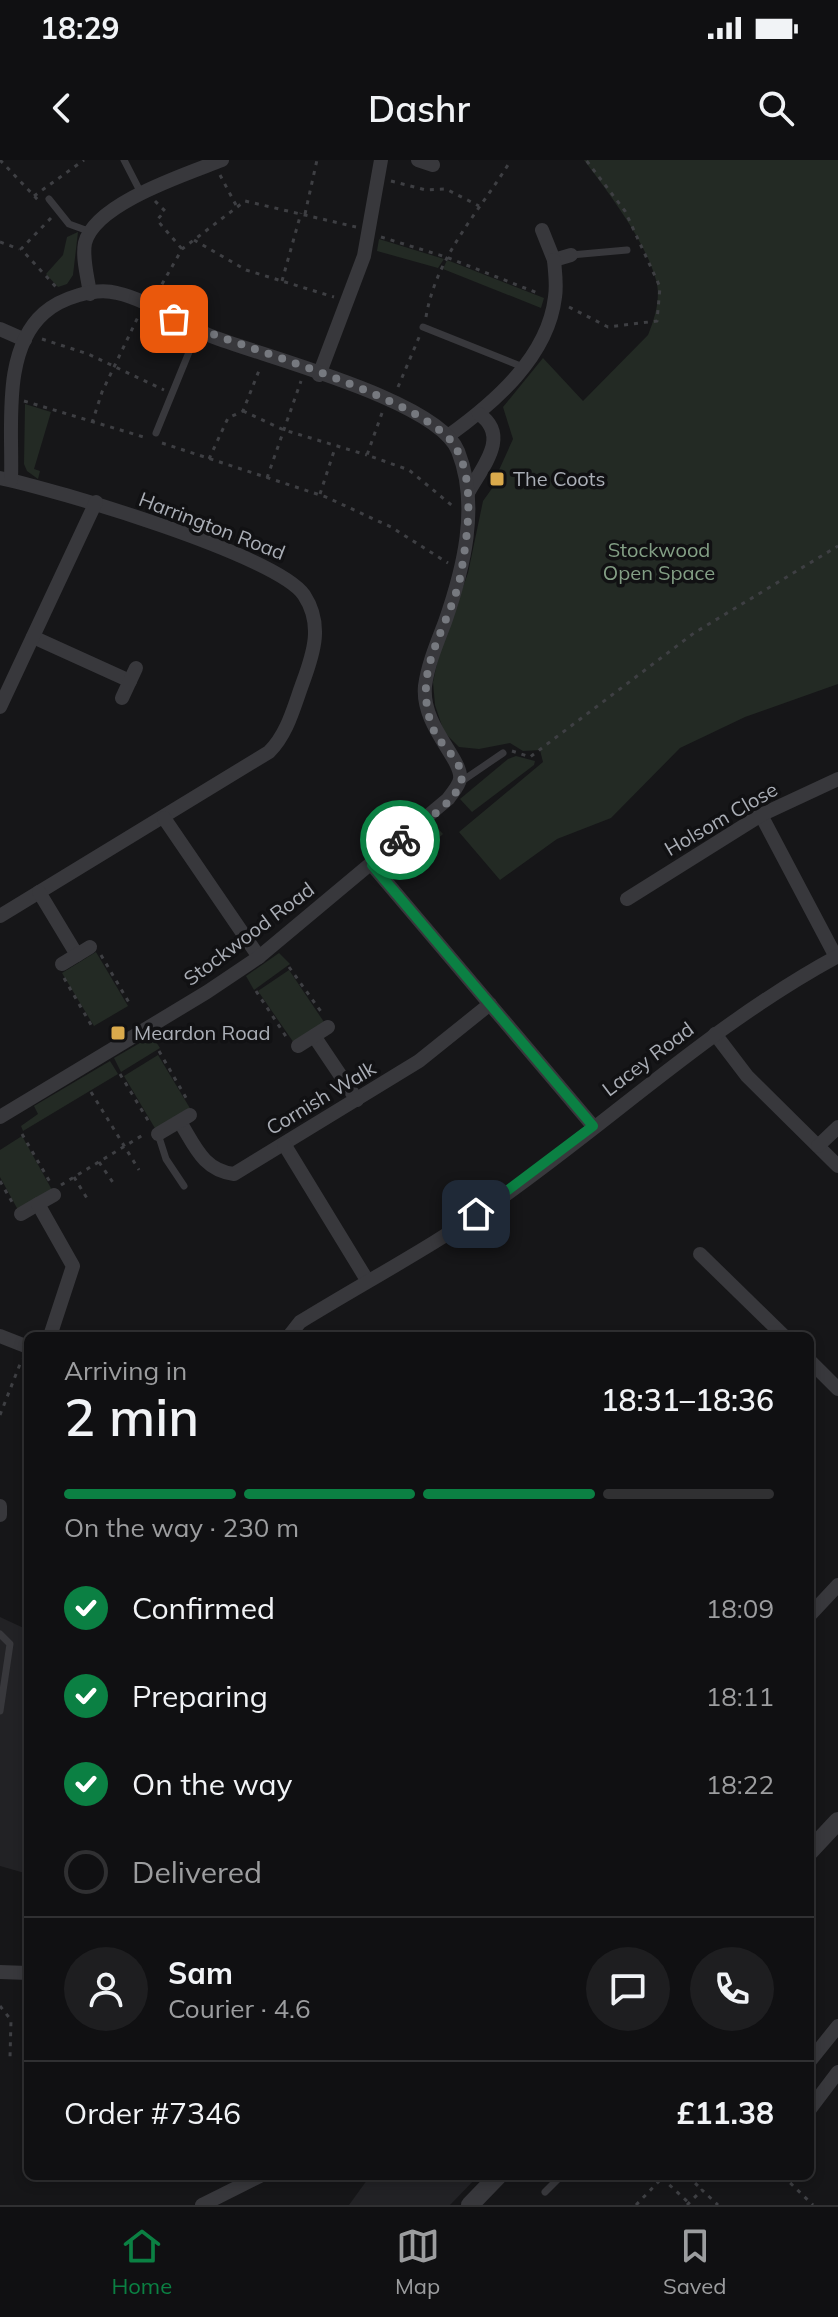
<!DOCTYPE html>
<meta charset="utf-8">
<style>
:root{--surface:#101012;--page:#1e1e20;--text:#f1f3f6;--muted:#9c9d9f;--line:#303032;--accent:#0b8043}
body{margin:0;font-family:Mulish,sans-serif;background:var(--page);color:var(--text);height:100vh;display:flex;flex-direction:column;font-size:30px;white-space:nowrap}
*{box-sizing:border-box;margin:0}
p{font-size:26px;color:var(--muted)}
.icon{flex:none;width:44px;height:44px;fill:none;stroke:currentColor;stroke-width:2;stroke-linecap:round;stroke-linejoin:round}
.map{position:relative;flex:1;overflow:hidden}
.details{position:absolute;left:24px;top:1172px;width:790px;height:848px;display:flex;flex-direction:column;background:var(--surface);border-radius:12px;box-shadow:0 4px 12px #0003,0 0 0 2px var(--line)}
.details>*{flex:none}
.pin{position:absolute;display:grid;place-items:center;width:68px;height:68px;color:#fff;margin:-34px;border-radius:16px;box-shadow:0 4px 12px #0006}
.courier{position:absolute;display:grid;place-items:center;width:80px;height:80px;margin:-40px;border:6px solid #0b8043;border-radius:50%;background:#fff;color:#222;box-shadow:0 2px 10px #0007}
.summary em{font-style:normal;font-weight:600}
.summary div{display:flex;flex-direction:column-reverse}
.summary{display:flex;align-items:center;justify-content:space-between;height:136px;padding:0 40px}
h1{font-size:52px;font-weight:600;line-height:60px}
.bar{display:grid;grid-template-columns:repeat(4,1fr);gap:12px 8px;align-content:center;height:96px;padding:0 40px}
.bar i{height:10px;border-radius:6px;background:var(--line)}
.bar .selected{background:var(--accent)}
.bar p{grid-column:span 4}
.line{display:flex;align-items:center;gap:20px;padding:0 40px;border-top:2px solid var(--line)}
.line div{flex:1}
.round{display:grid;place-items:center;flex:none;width:84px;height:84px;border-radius:42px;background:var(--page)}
ol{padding:0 40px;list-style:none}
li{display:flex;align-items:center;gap:24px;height:88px}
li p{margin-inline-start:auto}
li .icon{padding:8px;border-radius:50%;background:var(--accent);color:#fff;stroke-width:4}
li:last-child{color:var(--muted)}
li i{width:44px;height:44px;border:4px solid var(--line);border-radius:50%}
.status{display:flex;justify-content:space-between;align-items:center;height:56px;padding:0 40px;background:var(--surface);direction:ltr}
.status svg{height:22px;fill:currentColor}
header{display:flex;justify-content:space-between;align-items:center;height:104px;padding:0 40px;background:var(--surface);font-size:36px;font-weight:600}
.tabs{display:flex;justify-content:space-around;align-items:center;height:112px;border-top:2px solid var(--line);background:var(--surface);font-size:22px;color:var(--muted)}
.tabs a{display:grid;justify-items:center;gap:4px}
.tabs .selected{color:var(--accent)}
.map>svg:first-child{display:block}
.built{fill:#222225}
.green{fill:#232a24}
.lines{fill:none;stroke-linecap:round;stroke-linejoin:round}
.path{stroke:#3e3f43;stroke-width:3;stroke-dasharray:4 6;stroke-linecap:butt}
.service{stroke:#38383c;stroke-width:7}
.minor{stroke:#38383c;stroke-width:14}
.tertiary{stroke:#38383c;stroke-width:18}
.done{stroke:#76797f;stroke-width:8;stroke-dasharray:0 14.4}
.route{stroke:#0b8043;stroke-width:10}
.poi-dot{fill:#daaa4c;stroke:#111113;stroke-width:3}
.labels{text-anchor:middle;stroke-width:7;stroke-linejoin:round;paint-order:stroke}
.poi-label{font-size:20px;fill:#aaaeb6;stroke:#111113;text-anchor:start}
.street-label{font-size:20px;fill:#aaaeb6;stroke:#111113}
.park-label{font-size:20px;fill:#839f85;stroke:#111113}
</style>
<div class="status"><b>18:29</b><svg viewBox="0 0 49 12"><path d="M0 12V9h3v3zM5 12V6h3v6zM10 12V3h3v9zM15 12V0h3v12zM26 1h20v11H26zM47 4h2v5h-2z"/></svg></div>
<header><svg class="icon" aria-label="back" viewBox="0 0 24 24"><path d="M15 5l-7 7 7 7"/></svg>Dashr<svg class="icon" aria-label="search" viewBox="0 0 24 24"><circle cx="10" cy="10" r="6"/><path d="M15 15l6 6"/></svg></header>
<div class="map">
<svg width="838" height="2045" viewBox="0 0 838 2045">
<rect width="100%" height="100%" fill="#161618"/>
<!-- built -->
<g class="built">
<polygon points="0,1457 28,1470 28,1714 0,1706"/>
<polygon points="370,2016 478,2016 450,2045 349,2045"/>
</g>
<!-- green -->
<g class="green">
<path d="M584,0H838V524L745,557L680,588L611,658L557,679L500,720L459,672L543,602L540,590L523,591L510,583L479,589L459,587L444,572L435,545L433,522L439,494L468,413L483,341L503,313L499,310L513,279L503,247L543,198L583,241L648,175C655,158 661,138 656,120C645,80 608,32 584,0Z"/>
<polygon points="78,72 73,115 67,124 58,127 46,114 63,95 67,77"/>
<polygon points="379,79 444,99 438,108 377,91"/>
<polygon points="447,100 544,138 541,148 443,109"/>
<polygon points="25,244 51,252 34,309 40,311 38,319 27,311 24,304"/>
<polygon points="516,596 535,601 534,605 472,652 460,639 508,599"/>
<polygon points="433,663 443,674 405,707 393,696"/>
<polygon points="96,792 128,846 94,866 62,813"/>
<polygon points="279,793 290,804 254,830 246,816"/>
<polygon points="289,810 324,862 294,883 258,831"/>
<polygon points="152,876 160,888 121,912 114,898"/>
<polygon points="158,895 191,950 156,970 124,916"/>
<polygon points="110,901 118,914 23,971 21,966 38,954 34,946"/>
<polygon points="22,976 52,1030 18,1050 0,1017 0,990"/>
</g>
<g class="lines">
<!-- path -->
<g class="path">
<polyline points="0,0 38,40"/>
<polyline points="220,15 237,47"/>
<polyline points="391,21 426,30 446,29 479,46"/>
<polyline points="34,36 84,0"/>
<polyline points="155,41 165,51 157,60 182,89"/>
<polyline points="305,54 317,0"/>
<polyline points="51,58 21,89 57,128"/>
<polyline points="381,77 446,97 540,134"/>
<polyline points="194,80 246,110 334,137"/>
<polyline points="0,82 19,89"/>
<polyline points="282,121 301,53"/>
<polyline points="157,133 182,89 245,41 356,67"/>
<polyline points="569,147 608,167 657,161 660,127 625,51 586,0"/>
<path d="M426,157C436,96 480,51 511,0"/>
<polyline points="42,179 88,194 164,230"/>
<polyline points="398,227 420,175"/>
<polyline points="24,241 147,278"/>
<polyline points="243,251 284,270 367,295"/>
<polyline points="382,253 367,295 409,310 455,348"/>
<polyline points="92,263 102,232 138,157"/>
<polyline points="162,283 326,337 391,367 448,403"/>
<polyline points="209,299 228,258 243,251 260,208"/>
<polyline points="267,318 301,221"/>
<polyline points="320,334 335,288"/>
<polyline points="512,591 530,597 694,473 838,386"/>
<polyline points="101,795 131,846"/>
<polyline points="289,807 322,853"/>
<polyline points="64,818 94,870"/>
<polyline points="256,831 287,878"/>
<polyline points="159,891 189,943"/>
<polyline points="120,914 149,962"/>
<polyline points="91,932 139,1010"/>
<polyline points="22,974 50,1022"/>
<polyline points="99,1002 114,1024"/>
<polyline points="74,1017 88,1040"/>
<polyline points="0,1021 12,1042"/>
<polyline points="61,1025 143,975"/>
<polyline points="0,1255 22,1199"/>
<polyline points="0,1846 11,1860 10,1897"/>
<polyline points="688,2016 702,2030"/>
<polyline points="783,2016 813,2045"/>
<polyline points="662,2018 689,2043"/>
<polyline points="636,2045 664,2016"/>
<polyline points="687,2045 702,2030 718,2045"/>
</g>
<!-- service -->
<g class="service">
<polyline points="124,0 141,33"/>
<polyline points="49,39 69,64 91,72"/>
<polyline points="571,95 627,90"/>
<polyline points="423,167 523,207"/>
<polyline points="156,273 198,170"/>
<polyline points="462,621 503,593"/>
<polyline points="158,974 166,999 184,1026"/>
<polyline points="0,1474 10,1484 0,1551"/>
<polyline points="545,2032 561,2016"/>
</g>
<!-- minor -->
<g class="minor">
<polyline points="418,0 433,5"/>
<polyline points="542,70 554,100 571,95"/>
<path d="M90,134C88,118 82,99 85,83C95,43 187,14 222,0"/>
<polyline points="0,169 25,180"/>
<polyline points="319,215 364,96 381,0"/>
<path d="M448,276C494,243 548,197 555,137C557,125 555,112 554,100"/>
<path d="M0,318C54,329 277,395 304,435C323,464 314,492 303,522C294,546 288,573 269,592L0,756"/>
<path d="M468,333C482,307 511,276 479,254"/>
<polyline points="33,477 130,521"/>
<polyline points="122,538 136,508"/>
<polyline points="0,547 96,342"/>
<polyline points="761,655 836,797"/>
<polyline points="164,658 259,797"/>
<polyline points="372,705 593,966"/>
<polyline points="39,732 77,795"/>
<polyline points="627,739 761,655 838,619"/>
<polyline points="62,804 90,787"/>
<polyline points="715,874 747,916 838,1006"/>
<polyline points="314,876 357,940"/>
<polyline points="298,886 328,867"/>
<path d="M0,957L207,832L259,797L448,639C452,633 459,626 460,619C463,599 421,566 425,526C428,504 437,483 445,462C463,410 480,346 458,291C438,240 264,197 211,176C180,164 149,140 117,133C95,127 61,138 44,153C1,191 13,269 11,320"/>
<path d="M180,962C195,986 203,1010 234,1014L419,901L490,844"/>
<polyline points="158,974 190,955"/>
<polyline points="284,984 367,1120"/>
<polyline points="818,986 838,967"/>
<polyline points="21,1054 38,1044"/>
<polyline points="700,1094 784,1176"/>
<polyline points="0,1176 28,1187"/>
<polyline points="50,1176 73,1106 38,1044 54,1035"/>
<path d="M289,1176L300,1162C365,1122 435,1085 497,1041C612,960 714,863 838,796"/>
<polyline points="810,1201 838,1229"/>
<polyline points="0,1346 0,1355"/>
<polyline points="810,1455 838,1425"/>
<polyline points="0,1812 28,1813"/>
<polyline points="810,1901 838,1866"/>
<polyline points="810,1949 838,1912"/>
<polyline points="202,2045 260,2016"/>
</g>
<!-- tertiary -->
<g class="tertiary">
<polyline points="810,1691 838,1661"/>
<polyline points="470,2045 498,2016"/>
</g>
</g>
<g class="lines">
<!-- done -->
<path class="done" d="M174,159C234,186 430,239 456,288C475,322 468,371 462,407C457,445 433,479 427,516C424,535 427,558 436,575C444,588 466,605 461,622C454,645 417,666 400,680"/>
<!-- route -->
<polyline class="route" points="400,680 372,705 593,966 476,1054"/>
</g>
<!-- markers -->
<g class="poi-dot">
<rect x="489" y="311" width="16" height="16" rx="4"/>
<rect x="110" y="865" width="16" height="16" rx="4"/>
</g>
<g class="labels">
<!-- poi labels -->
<g class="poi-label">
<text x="513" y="326">The Coots</text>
<text x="134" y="880">Meardon Road</text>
</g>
<!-- street labels -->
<g class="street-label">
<text transform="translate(212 366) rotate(21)" y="7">Harrington Road</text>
<text transform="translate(721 659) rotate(-30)" y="7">Holsom Close</text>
<text transform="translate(249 774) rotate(-37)" y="7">Stockwood Road</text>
<text transform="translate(648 899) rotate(-37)" y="7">Lacey Road</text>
<text transform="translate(321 938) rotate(-31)" y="7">Cornish Walk</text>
</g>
<!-- park labels -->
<g class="park-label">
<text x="659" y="397">Stockwood<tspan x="659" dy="23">Open Space</tspan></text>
</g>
</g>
</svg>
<div class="pin" style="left:174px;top:159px;background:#ea580c"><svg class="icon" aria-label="bag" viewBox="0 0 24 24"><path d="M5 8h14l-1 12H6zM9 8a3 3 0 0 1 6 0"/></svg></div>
<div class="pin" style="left:476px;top:1054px;background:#1f2937"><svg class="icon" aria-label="home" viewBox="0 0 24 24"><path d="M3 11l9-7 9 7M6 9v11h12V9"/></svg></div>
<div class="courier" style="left:400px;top:680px"><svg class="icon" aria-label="bike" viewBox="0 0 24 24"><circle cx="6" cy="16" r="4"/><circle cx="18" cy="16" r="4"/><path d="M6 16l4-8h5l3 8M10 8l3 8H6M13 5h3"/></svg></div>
<section class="details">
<div class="summary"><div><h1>2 min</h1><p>Arriving in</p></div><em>18:31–18:36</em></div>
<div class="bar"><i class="selected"></i><i class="selected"></i><i class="selected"></i><i></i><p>On the way · 230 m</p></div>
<ol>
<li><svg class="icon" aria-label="check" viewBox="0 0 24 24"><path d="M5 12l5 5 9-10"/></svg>Confirmed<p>18:09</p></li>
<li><svg class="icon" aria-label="check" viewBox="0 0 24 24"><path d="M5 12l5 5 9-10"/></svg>Preparing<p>18:11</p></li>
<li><svg class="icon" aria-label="check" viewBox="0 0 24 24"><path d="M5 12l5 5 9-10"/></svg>On the way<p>18:22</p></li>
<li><i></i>Delivered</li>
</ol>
<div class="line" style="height:144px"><a class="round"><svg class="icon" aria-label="person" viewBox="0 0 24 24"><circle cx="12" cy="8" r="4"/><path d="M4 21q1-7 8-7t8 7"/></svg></a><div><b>Sam</b><p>Courier · 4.6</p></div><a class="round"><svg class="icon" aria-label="chat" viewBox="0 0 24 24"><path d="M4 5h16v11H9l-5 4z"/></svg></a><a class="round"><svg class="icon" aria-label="phone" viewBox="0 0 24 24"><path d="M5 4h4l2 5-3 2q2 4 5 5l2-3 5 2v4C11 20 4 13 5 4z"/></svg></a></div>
<div class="line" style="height:104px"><div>Order #7346</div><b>£11.38</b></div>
</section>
</div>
<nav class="tabs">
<a class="selected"><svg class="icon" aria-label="home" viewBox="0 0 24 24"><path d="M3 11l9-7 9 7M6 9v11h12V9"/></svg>Home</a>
<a><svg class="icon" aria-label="map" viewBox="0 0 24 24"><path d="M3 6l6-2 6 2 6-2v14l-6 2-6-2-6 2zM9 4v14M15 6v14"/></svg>Map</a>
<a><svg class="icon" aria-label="saved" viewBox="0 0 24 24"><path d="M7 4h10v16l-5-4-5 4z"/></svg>Saved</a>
</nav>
